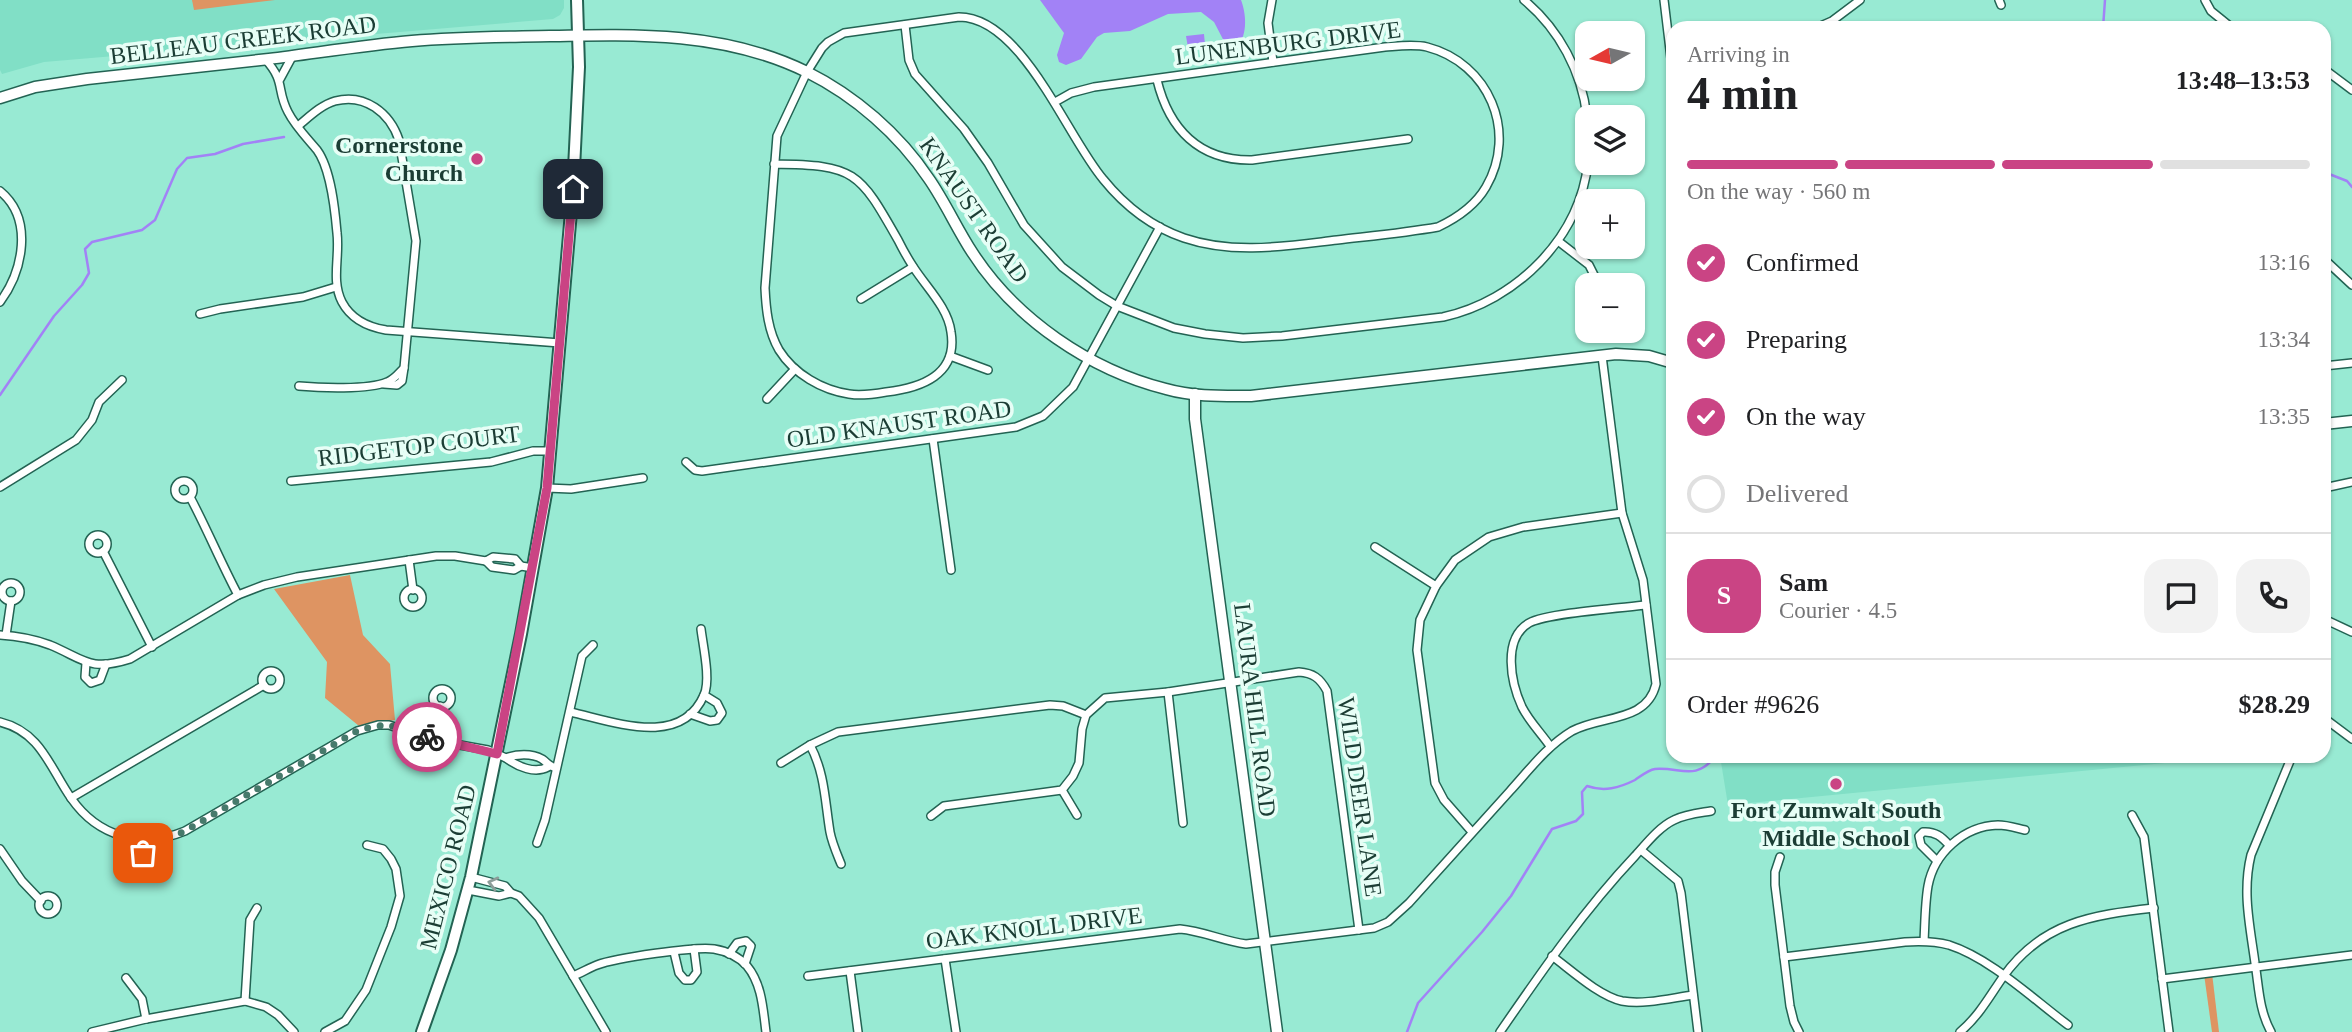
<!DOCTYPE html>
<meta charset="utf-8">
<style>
:root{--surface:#fff;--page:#f2f2f2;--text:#202124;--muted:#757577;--line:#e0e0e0;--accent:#ca4484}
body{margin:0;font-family:Georgia,serif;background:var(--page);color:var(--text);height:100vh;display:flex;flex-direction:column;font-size:26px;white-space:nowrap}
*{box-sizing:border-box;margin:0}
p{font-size:23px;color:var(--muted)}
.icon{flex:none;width:38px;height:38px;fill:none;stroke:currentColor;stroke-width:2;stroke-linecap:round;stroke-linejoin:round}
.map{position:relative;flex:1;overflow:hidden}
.sheet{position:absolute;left:1666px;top:21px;width:665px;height:742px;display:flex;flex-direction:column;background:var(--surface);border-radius:21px;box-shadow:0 2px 5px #0004}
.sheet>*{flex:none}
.needle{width:46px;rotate:262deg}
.buttons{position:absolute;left:1575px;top:21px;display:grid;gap:14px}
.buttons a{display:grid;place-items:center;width:70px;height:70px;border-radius:14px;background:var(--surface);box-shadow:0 2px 5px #0004;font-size:35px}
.pin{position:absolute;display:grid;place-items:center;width:60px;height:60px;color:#fff;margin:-30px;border-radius:14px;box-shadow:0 4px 10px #0006}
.courier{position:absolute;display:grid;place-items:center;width:70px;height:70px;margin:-35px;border:5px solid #ca4484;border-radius:50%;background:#fff;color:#222;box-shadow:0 2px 9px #0007}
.head em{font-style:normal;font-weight:800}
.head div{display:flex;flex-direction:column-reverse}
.head{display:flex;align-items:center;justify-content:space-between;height:119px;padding:0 21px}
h1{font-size:46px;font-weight:800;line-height:52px}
.bar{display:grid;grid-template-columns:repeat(4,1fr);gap:10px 7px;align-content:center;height:84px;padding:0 21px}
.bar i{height:9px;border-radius:5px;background:var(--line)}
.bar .active{background:var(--accent)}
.bar p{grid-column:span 4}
.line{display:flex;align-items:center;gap:18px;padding:0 21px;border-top:2px solid var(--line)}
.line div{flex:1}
.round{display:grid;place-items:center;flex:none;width:74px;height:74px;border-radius:21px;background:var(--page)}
ol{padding:0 21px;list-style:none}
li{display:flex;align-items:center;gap:21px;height:77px}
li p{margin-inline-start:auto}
li .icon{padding:7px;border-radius:50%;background:var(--accent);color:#fff;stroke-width:4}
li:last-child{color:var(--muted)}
li i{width:38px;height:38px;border:4px solid var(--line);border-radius:50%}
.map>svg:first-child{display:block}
.built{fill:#81dfc6}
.green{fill:#de9462}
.water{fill:#a282f6}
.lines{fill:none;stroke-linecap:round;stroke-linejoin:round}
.stream{stroke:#a282f6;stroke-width:2.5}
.minor-casing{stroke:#236353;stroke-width:10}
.secondary-casing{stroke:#236353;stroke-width:13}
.primary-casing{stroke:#236353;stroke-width:14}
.minor{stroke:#fff;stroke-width:7}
.secondary{stroke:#fff;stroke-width:10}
.primary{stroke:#fff;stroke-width:10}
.oneway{stroke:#8d9e9a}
.done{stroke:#477a6c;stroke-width:7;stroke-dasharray:0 12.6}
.route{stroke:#ca4484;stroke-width:9}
.poi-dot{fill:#ca4484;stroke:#e7fef6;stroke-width:2.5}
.labels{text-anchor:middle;stroke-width:7;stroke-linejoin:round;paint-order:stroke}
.street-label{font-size:24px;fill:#1b3d34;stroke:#e7fef6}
.poi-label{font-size:24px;font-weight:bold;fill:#1b3d34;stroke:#e7fef6;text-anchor:end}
</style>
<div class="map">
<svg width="2352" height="1032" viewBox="0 0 2352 1032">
<rect width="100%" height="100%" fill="#98ead3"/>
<!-- built -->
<g class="built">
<polygon points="0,0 564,0 564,8 560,15 553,19 44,62 2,74 0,70"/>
<polygon points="1720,756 2164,756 2165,763 1728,805"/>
</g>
<!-- green -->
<g class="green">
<polygon points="192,0 275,0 194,10"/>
<polygon points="350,575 363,635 390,664 395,720 359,726 325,698 327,662 274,589"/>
<polygon points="2212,973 2219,1032 2212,1032 2204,974"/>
</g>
<!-- water -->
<g class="water">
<path d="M1040,0H1241C1246,13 1248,34 1238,45H1226L1214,22L1201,12L1168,14L1130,31L1104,33L1097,37L1081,59L1066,65L1059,62L1057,55L1064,33Z"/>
<polygon points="1204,34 1205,45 1188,48 1186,36"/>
</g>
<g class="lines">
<!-- stream -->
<g class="stream">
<polyline points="2103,28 2105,0"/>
<polyline points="2324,172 2347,181 2352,187"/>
<polyline points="0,395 54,316 82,285 89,273 85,249 92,242 142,230 155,220 177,169 187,158 215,154 243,144 284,137"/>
<path d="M1407,1032L1418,1003L1482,932L1511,896L1552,829L1576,821L1583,814L1582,792L1587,786C1604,792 1619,788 1635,780C1641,776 1648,770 1655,769C1682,767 1694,782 1716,756"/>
</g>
<defs>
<g id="minor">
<polyline points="1272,0 1268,23 1273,62"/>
<path d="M1524,0C1559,29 1582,72 1587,117"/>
<polyline points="1664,0 1673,75"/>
<polyline points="1999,0 2001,5"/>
<polyline points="2205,0 2211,11 2232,28"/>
<path d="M905,25L909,60L915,74L964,129L988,163L1024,225L1062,267L1099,295L1117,306L1174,328L1205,334L1243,338L1282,336L1443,317C1516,301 1579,239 1588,163"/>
<polyline points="1816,28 1832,21 1860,0"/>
<path d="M265,59C286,82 276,89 288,112C295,126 307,138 317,150C331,169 335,210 337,233C340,256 331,281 342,302C351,319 368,327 386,330L560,343"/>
<polyline points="2324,69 2352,90"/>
<polyline points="280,79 293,55"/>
<path d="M1157,80C1169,129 1199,161 1252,160L1408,139"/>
<path d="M298,126C309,117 321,105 335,101C365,93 390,113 399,140L416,241L404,368C399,373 394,380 387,382C368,390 320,388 299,386"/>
<path d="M774,164C855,165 859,171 898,240C903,250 908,259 914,268C927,288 948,308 951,332C958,375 921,388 886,392C874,394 862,396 849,394C822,390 794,374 779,350C768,331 766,309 765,288L777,136L807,72L822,48L828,42L844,33L959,17C1022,17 1067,137 1103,179C1124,205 1152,227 1184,238C1234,255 1286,246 1337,240C1371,236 1404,233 1438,227C1457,218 1475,206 1486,187C1518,132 1489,63 1427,47C1414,44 1399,46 1385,47L1094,87L1071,93L1055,102"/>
<path d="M0,191C34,219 23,271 0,302"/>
<polyline points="1558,241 1589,265 1599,285"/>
<polyline points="2324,259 2352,285"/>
<polyline points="861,299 913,267"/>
<polyline points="200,314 220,309 303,297 336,287"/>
<polyline points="950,356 988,370"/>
<polyline points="2324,366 2352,363"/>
<polyline points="384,384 397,385 402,381 404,368"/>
<polyline points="767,399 795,369"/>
<polyline points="933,439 951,570"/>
<polyline points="686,462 695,470 702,471 1016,427 1043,416 1073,387 1160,227"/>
<polyline points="291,481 491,462 533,451 551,451"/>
<circle cx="184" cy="490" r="9"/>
<polyline points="0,487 76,440 92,420 99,402 122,380"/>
<polyline points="547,488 571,489 643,478"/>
<polyline points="2324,488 2352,482"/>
<path d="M190,497C207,529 221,563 238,595"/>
<circle cx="98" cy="544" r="9"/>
<polyline points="1375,547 1436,586"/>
<polyline points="103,551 152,647"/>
<polyline points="409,560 413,590"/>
<polyline points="486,561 492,567 514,570 521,566"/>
<circle cx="11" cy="592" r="9"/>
<circle cx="413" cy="598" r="9"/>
<polyline points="2324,619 2352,632"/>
<path d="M0,635C17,636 34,639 50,645C84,659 89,672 130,659L238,595L264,585L297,577L436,556H455L486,561L493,557L515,559L521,566L533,568"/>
<polyline points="6,635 11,601"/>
<polyline points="86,663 85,677 91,683 100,680 106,664"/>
<circle cx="271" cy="680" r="9"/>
<circle cx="442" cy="698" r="9"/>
<polyline points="1168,692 1183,823"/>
<path d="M570,712C612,721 681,749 704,695C711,680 703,646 701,629"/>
<polyline points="690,714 710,721 717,720 722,713 717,703 704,695"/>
<polyline points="2324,718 2352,739"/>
<path d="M0,722C41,732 50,768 71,798C98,837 142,849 185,831L357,731L378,725H389L432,740L488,750L506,758C516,754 532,753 542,759C548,763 548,766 556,768"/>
<polyline points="432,740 440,706"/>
<path d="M810,745C825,773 825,802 830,832C832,843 837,854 841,864"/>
<path d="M1550,746C1541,733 1529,721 1522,707C1511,683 1502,639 1529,623C1547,613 1621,608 1646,605"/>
<path d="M506,758C518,767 535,774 548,767"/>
<polyline points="781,763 810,745 838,732 1050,705 1063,706 1086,715"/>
<polyline points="1062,790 1077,815"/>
<polyline points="71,798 264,685"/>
<polyline points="2132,815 2144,837 2169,1032"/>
<path d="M931,816L944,806L1062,790L1073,776L1079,763L1082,729L1086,715L1105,698L1168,692L1299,672C1313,673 1320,678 1327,691L1359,930"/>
<polyline points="1472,832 1444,800 1435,783 1417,650 1420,620 1436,586 1455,560 1489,537 1523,527 1622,513"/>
<polyline points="127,839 126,850 128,856 133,858 143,853 144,841"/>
<polyline points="537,843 545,820 582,656 593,645"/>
<polyline points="0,849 22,881 41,901"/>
<polyline points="1641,850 1678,881 1681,893 1698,1032"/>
<polyline points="1780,857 1775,872 1775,885 1790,1006 1794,1022 1799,1032"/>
<path d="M1937,861L1921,845L1919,836L1923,832C1935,831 1942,837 1949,845"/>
<polyline points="471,877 505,886 511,893 519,896 539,918 606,1032"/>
<polyline points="468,890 499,896 511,893"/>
<circle cx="48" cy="905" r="9"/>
<path d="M1924,941C1925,923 1925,903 1928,886C1934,853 1964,826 1998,825C2007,825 2016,828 2025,830"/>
<polyline points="674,952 679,973 685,980 691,980 697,972 694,949"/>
<polyline points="729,954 737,943 746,941 751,946 745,964"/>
<path d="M1552,956C1571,970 1599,996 1622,1001C1644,1005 1671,998 1693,995"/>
<path d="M1784,957L1905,942C1920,941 1934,941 1949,945C1990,958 2033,999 2068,1025"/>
<polyline points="945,959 956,1032"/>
<polyline points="850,971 858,1032"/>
<path d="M573,976C581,973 589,968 597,965C615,958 697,946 714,949C726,951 739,957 747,966C762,984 763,1009 766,1032"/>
<path d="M808,976L1180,929C1203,931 1223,941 1246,944L1374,928L1388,922L1409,903C1443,865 1477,828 1510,791C1530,769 1547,746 1572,731C1601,715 1647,723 1656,684L1643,580L1622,513L1602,356"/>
<polyline points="126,978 142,999 146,1019"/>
<polyline points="2162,979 2352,955"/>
<polyline points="245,1001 250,920 257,908"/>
<polyline points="92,1032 146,1019 245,1001 266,1007 278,1015 294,1032"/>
<polyline points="325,1032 345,1021 366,990 391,927 400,896 396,869 391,859 383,849 367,845"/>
<path d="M1500,1032C1542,971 1584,910 1635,856C1646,844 1659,827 1674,820C1686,814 1699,813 1711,811"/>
<path d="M1960,1032C1979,1016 1989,997 2003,977C2042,922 2092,915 2154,908"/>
<path d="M2271,1032C2259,1010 2259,988 2255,963C2250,926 2242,892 2251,855L2292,756"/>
</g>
<g id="secondary">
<path d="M0,98L35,87L87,79C147,72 208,66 269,59C317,53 365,45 412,41C458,37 504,37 550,36C638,34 726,32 807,72C855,96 899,134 929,179C945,202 957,229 972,252C1015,319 1090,370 1166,389C1194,397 1223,396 1251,396L1616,354L1649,356L1673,363"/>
<polyline points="1195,394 1195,419 1277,1032"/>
<polyline points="2324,424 2352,421"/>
</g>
<polyline id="primary" points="422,1032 451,950 471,877 521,634 547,488 573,189 579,67 577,0"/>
</defs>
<!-- minor casing -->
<use href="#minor" class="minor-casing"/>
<!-- secondary casing -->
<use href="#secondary" class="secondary-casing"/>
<!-- primary casing -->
<use href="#primary" class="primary-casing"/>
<!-- minor -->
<use href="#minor" class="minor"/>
<!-- secondary -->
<use href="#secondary" class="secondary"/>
<!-- primary -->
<use href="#primary" class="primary"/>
</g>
<!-- one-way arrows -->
<defs><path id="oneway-chevron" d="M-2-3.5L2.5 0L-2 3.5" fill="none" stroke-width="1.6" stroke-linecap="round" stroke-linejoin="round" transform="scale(1.75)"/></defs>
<use class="oneway" href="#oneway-chevron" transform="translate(493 883) rotate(-166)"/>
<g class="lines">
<!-- done -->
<path class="done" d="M143,853L144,841L171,837L185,831L357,731C387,721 398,726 427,737"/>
<!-- route -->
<polyline class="route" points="427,737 497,754 547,488 573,189"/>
</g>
<!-- markers -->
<g class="poi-dot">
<circle cx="477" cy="159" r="7"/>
<circle cx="1836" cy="784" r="7"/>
</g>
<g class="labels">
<!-- street labels -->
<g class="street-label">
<text transform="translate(243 40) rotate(-7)" y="8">BELLEAU CREEK ROAD</text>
<text transform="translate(1288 43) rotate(-7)" y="8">LUNENBURG DRIVE</text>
<text transform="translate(974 210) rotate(55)" y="8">KNAUST ROAD</text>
<text transform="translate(899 424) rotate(-8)" y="8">OLD KNAUST ROAD</text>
<text transform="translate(419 446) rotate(-7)" y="8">RIDGETOP COURT</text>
<text transform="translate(1255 710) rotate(83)" y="8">LAURA HILL ROAD</text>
<text transform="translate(1360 797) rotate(82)" y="8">WILD DEER LANE</text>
<text transform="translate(448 867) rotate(-76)" y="8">MEXICO ROAD</text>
<text transform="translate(1034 928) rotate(-7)" y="8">OAK KNOLL DRIVE</text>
</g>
<!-- poi labels -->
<g class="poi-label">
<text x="463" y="153">Cornerstone<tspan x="463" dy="28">Church</tspan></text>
<text x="1836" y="818" text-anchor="middle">Fort Zumwalt South<tspan x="1836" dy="28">Middle School</tspan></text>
</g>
</g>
</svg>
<div class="buttons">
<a><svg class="needle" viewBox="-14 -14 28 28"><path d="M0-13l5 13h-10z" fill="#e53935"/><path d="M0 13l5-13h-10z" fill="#757577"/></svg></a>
<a><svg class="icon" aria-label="layers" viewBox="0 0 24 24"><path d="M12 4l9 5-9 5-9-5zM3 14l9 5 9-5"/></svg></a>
<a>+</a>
<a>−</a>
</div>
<div class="pin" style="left:143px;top:853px;background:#ea580c"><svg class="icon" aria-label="bag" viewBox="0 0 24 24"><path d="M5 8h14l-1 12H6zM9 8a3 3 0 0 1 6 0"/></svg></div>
<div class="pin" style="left:573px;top:189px;background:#1f2937"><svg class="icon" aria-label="home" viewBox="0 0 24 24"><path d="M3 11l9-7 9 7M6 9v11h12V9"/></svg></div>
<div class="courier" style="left:427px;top:737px"><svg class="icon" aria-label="bike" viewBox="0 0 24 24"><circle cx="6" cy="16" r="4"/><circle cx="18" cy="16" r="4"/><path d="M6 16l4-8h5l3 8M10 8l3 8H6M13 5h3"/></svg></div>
<section class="sheet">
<div class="head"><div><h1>4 min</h1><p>Arriving in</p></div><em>13:48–13:53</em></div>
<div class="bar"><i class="active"></i><i class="active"></i><i class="active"></i><i></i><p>On the way · 560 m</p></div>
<ol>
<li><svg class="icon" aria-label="check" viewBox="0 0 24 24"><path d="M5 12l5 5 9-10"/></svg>Confirmed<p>13:16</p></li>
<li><svg class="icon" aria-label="check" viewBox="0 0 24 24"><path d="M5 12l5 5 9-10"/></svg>Preparing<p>13:34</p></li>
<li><svg class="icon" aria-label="check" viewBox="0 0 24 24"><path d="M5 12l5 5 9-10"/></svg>On the way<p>13:35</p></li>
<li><i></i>Delivered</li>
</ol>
<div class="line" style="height:126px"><b class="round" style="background:var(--accent);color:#fff">S</b><div><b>Sam</b><p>Courier · 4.5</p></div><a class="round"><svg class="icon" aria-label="chat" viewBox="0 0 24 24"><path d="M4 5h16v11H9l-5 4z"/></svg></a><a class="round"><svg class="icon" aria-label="phone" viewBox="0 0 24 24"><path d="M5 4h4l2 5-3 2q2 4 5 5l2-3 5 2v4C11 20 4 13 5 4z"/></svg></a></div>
<div class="line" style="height:91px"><div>Order #9626</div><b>$28.29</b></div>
</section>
</div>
